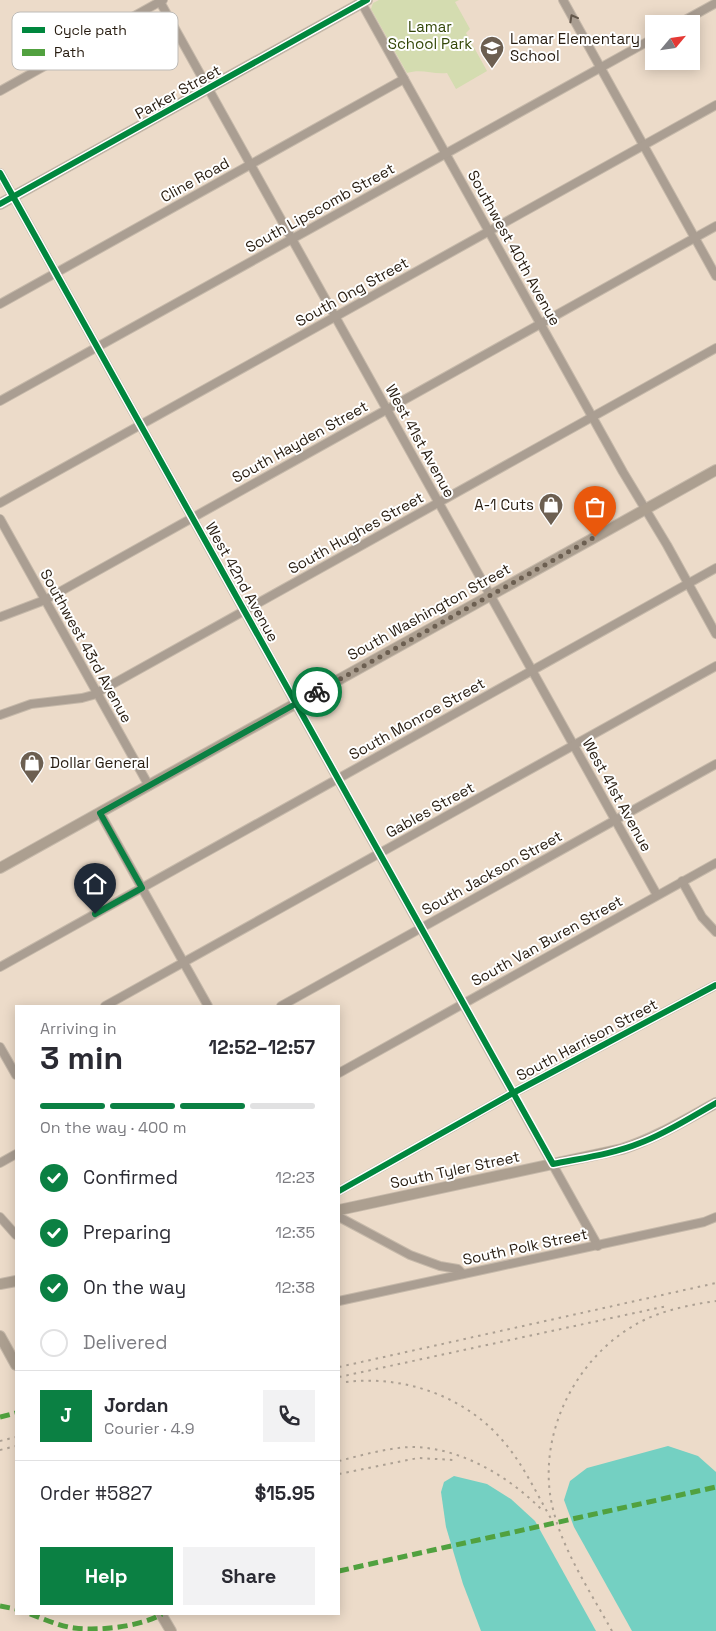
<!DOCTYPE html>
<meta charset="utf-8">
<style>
:root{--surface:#fff;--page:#f2f2f3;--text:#2b2b33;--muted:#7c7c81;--line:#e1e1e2;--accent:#0b8043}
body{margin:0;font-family:"Space Grotesk",sans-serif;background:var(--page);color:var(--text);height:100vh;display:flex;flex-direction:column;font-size:19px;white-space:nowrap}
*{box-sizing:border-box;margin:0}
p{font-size:16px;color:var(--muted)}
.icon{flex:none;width:28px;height:28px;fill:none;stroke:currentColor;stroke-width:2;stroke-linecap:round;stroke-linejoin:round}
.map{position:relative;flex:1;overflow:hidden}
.sheet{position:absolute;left:15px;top:1005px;width:325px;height:610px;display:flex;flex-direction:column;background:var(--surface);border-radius:0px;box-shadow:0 2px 12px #0003}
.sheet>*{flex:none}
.needle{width:32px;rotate:61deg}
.fabs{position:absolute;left:645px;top:15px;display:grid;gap:10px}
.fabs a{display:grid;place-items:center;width:55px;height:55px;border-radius:0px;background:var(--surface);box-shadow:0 2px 12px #0003;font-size:25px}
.pin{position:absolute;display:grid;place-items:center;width:42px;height:42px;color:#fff;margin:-51px -21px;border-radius:50% 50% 50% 0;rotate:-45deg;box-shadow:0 0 5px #0007}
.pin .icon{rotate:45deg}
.courier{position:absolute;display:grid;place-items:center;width:50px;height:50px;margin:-25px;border:4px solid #0b8043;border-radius:50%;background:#fff;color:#222;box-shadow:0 1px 6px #0007}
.head em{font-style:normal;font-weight:700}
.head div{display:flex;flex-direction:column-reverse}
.head{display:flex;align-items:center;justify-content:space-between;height:85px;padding:0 25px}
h1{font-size:32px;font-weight:700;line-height:38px}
.bar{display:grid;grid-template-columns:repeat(4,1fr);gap:8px 5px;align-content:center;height:60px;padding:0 25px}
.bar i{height:6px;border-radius:4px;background:var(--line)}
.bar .current{background:var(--accent)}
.bar p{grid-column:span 4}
.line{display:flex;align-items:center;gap:12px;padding:0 25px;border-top:1px solid var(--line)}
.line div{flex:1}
.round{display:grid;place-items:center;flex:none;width:52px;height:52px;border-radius:0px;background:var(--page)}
ol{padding:0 25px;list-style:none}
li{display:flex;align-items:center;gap:15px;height:55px}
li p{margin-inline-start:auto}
li .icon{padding:5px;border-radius:50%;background:var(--accent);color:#fff;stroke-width:4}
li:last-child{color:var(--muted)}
li i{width:28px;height:28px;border:2px solid var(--line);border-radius:50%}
.action{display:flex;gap:10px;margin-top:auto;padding:10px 25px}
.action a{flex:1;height:58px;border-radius:0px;background:var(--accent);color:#fff;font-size:20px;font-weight:700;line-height:58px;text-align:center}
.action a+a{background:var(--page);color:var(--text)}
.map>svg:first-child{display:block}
.green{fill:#d4dcb0}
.water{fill:#74d0c2}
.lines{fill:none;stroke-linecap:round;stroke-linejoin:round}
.minor-casing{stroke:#c6b9aa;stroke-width:10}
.major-casing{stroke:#c6b9aa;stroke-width:12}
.minor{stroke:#aa9e92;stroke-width:8}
.major{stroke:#ac9f90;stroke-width:10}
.rail{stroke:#aca093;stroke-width:2;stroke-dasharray:2.5 5;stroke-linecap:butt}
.quiet{stroke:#51a13f;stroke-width:5;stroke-dasharray:10 5;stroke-linecap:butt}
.cycleway-casing{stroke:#fff;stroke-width:9}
.cycleway{stroke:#00873e;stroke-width:6}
.oneway{stroke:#62564a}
.done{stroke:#6c5f51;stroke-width:5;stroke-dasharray:0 9}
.route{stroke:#0b8043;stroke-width:6}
.labels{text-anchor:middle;stroke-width:4;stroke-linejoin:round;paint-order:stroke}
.park-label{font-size:15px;fill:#334708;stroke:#fff}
.poi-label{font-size:15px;fill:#271c10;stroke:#fff;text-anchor:start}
.street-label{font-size:15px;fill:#271c10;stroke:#fff}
.key{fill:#fff;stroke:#bebbb7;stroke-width:1}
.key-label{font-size:14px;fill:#271c10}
</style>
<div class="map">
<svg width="716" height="1631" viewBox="0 0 716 1631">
<rect width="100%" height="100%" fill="#ecdbc9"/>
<!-- green -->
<path class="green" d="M379,0H459L455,2L470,29L466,33L487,71L456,89L447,73C433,75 422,68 407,73L371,9L373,3Z"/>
<!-- water -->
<g class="water">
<polygon points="668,1446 698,1456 716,1472 716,1631 632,1631 574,1527 564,1500 570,1481 587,1468"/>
<polygon points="454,1476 487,1484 511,1499 535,1521 596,1631 481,1631 463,1584 446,1527 441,1492 444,1482"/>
</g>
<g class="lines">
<defs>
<g id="minor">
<polyline points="159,0 657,895"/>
<polyline points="360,0 623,472 667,545 716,634"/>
<polyline points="563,0 716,276"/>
<polyline points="678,24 716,3"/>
<polyline points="0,91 163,0"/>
<polyline points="0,173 598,1246"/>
<polyline points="0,304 404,79"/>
<polyline points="0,401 654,38"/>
<polyline points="0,503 716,105"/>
<polyline points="0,519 149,786"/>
<polyline points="0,617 45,600 716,226"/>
<polyline points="0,715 31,704 82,698 93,695 716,348"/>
<polyline points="100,813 208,1006"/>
<polyline points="682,881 702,917 716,932"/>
<polyline points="0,967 716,568"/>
<polyline points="105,1006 716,666"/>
<polyline points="281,1006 716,764"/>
<polyline points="0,1047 16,1075"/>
<polyline points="339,1073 716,863"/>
<polyline points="0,1163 16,1154"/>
<polyline points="339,1191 513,1093 716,985"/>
<polyline points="0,1217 16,1235"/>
<polyline points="339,1217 410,1255 440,1266 458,1269 463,1274"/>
<polyline points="339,1301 704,1222 716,1217"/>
</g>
<g id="major">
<polyline points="0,204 367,0"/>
<polyline points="0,868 716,470"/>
<path d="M339,1210L622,1149C656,1138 685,1120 716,1103"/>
<polyline points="0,1284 16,1281"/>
<polyline points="0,1336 16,1365"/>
<polyline points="161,1614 171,1631"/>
</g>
</defs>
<!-- minor casing -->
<use href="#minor" class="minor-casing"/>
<!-- major casing -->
<use href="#major" class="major-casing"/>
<!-- minor -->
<use href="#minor" class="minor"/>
<!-- major -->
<use href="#major" class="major"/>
<!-- rail -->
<g class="rail">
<polyline points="339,1367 716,1283"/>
<polyline points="339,1377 667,1306"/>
<path d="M346,1382C404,1375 465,1396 503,1441C524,1465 537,1495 553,1522"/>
<polyline points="0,1441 16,1437"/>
<polyline points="0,1450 16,1446"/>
<path d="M339,1461C362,1455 387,1448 411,1447C460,1447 508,1476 541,1509"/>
<polyline points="339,1474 418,1458 454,1460"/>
<path d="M612,1631C590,1591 562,1550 552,1505C537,1436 574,1361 633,1326C658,1311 688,1305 716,1301"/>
</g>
<!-- quiet -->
<g class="quiet">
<polyline points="0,1417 16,1413"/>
<polyline points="339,1571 716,1487"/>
<polyline points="0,1606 16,1609"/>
<path d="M30,1614C44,1619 59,1626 74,1628C99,1631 140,1627 162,1614"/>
</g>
<defs>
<g id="cycleway">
<path d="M0,173L553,1164C582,1158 613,1154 640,1143C667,1133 691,1117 716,1103"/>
<polyline points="0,204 367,0"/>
<polyline points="339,1191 513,1093 716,985"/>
</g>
</defs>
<!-- cycleway casing -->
<use href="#cycleway" class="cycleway-casing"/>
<!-- cycleway -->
<use href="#cycleway" class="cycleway"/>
</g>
<!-- one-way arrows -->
<defs><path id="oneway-chevron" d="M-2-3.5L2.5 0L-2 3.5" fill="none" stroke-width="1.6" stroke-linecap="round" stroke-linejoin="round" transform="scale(1.25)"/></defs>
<use class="oneway" href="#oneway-chevron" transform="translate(573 18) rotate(-119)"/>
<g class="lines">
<!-- done -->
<polyline class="done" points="317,692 595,537"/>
<!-- route -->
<polyline class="route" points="95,914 142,888 100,813 317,692"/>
</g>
<!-- icons -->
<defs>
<symbol id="school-pin" viewBox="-11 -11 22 30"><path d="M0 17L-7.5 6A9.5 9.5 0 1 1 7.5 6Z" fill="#6c5f51" stroke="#fff"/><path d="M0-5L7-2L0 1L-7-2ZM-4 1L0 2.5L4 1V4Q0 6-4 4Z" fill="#fff"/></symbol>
<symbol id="shop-pin" viewBox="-11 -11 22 30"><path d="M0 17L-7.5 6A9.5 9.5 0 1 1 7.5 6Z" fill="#6c5f51" stroke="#fff"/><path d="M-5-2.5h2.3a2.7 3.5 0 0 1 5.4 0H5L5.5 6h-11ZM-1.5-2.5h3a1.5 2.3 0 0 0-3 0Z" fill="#fff"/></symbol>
</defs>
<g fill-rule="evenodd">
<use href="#school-pin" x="478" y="34" width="28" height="38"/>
<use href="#shop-pin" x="537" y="491" width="28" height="38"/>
<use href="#shop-pin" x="18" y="749" width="28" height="38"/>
</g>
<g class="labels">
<!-- park labels -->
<g class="park-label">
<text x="430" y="32">Lamar<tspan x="430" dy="17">School Park</tspan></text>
</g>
<!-- poi labels -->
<g class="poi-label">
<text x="510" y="44">Lamar Elementary<tspan x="510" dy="17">School</tspan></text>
<text x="534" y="510" text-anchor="end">A-1 Cuts</text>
<text x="50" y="768">Dollar General</text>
</g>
<!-- street labels -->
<g class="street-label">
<text transform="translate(178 92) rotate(-29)" y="5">Parker Street</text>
<text transform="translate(195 180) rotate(-29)" y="5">Cline Road</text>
<text transform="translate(320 208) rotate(-29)" y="5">South Lipscomb Street</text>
<text transform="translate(514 248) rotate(61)" y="5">Southwest 40th Avenue</text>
<text transform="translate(352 292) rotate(-29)" y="5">South Ong Street</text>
<text transform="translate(420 441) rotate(61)" y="5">West 41st Avenue</text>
<text transform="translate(300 442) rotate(-29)" y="5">South Hayden Street</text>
<text transform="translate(356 533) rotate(-29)" y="5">South Hughes Street</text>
<text transform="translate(242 582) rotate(61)" y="5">West 42nd Avenue</text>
<text transform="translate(429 612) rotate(-29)" y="5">South Washington Street</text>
<text transform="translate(86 646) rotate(61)" y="5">Southwest 43rd Avenue</text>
<text transform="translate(417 719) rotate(-29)" y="5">South Monroe Street</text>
<text transform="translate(617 795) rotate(61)" y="5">West 41st Avenue</text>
<text transform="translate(430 810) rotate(-29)" y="5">Gables Street</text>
<text transform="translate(492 873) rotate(-29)" y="5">South Jackson Street</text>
<text transform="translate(547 941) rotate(-29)" y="5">South Van Buren Street</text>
<text transform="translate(587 1040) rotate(-28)" y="5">South Harrison Street</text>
<text transform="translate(455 1170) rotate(-12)" y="5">South Tyler Street</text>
<text transform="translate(525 1247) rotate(-12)" y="5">South Polk Street</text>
</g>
</g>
<!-- legend -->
<rect x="12" y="12" width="166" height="58" rx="8" class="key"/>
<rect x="22" y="27" width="23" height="6" fill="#00873e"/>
<rect x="22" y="49" width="23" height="7" fill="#51a13f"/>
<g class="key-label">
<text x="54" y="35">Cycle path</text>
<text x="54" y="57">Path</text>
</g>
</svg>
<div class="fabs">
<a><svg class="needle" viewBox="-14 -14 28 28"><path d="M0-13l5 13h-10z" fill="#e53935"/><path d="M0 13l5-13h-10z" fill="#7c7c81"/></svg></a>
</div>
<div class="pin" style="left:595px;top:537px;background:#ea580c"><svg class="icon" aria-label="bag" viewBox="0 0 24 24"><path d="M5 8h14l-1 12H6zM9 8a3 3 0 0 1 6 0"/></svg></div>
<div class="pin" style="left:95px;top:914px;background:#1f2937"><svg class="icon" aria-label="home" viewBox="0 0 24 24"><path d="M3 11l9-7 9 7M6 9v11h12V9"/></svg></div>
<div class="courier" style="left:317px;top:692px"><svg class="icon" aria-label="bike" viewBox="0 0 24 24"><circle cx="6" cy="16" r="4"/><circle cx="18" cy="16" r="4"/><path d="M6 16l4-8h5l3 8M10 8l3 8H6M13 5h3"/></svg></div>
<section class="sheet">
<div class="head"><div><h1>3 min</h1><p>Arriving in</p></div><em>12:52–12:57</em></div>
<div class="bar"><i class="current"></i><i class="current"></i><i class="current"></i><i></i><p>On the way · 400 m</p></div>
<ol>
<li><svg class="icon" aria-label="check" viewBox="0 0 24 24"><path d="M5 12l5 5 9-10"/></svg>Confirmed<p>12:23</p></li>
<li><svg class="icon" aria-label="check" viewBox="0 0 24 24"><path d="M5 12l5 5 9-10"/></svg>Preparing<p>12:35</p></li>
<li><svg class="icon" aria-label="check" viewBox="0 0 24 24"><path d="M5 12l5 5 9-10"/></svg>On the way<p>12:38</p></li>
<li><i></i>Delivered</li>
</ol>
<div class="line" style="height:90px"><b class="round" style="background:var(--accent);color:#fff">J</b><div><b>Jordan</b><p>Courier · 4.9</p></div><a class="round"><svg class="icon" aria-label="phone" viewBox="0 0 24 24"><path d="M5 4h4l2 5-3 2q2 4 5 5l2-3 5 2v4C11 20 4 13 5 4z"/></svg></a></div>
<div class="line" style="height:65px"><div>Order #5827</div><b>$15.95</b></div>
<div class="action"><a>Help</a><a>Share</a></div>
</section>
</div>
